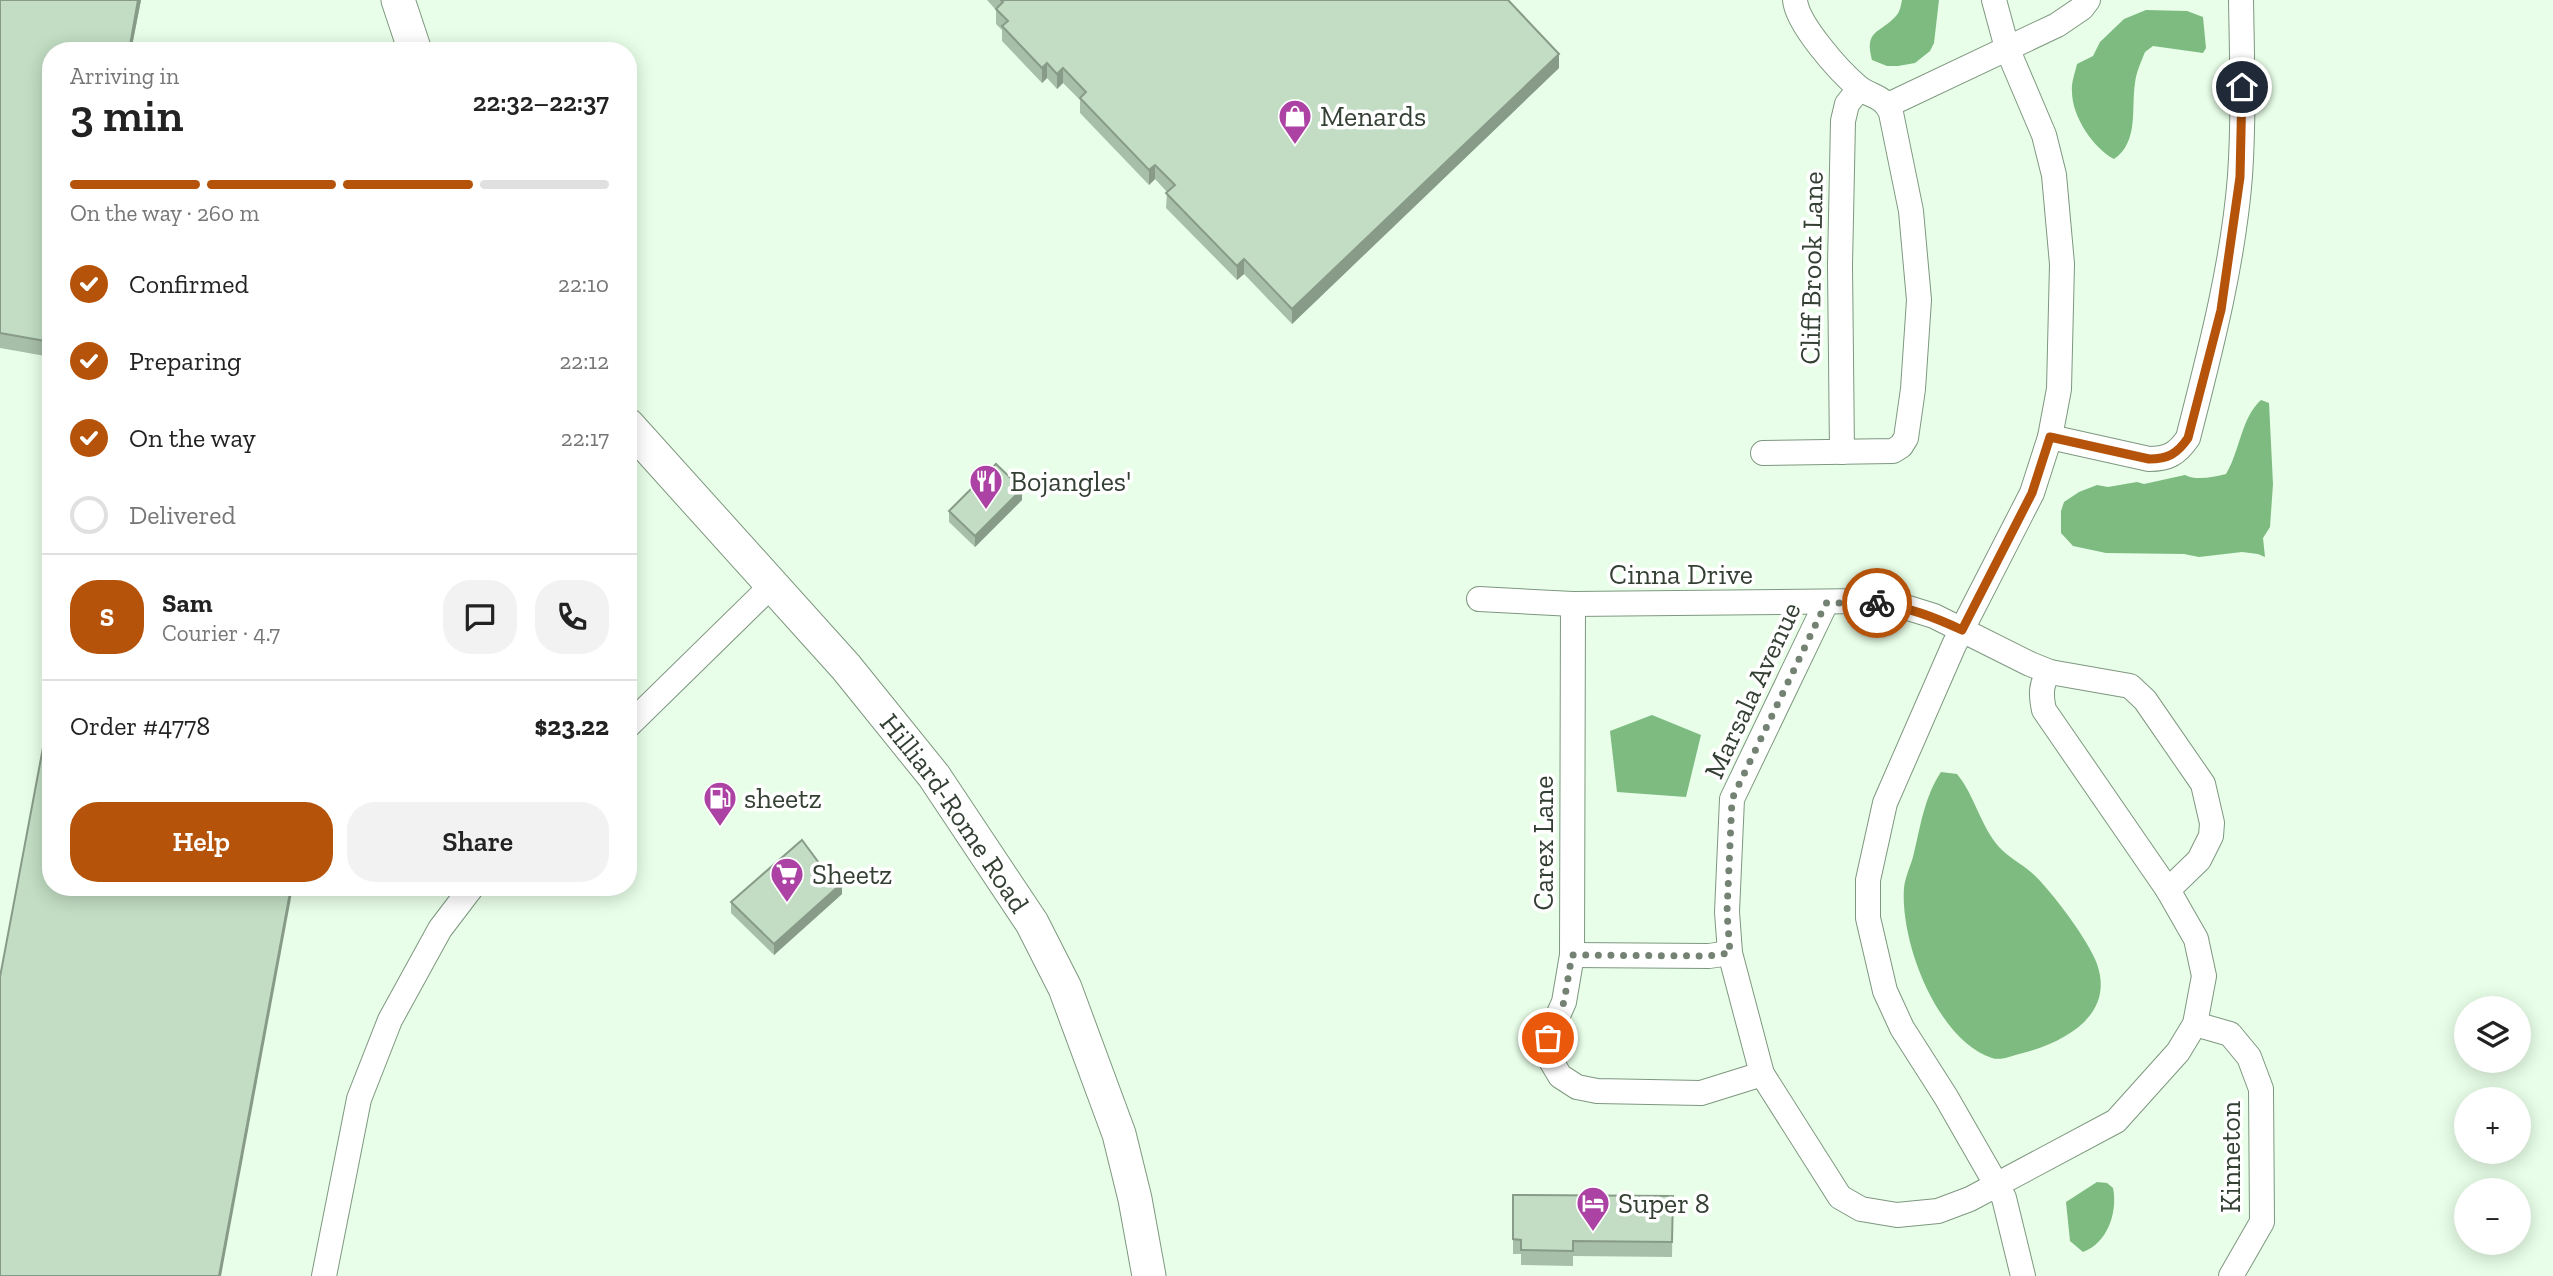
<!DOCTYPE html>
<meta charset="utf-8">
<style>
:root{--surface:#fff;--page:#f2f2f2;--text:#222;--muted:#767676;--line:#e0e0e0;--accent:#b45309}
body{margin:0;font-family:"Zilla Slab",serif;background:var(--page);color:var(--text);height:100vh;display:flex;flex-direction:column;font-size:26px;white-space:nowrap}
*{box-sizing:border-box;margin:0}
p{font-size:23px;color:var(--muted)}
.icon{flex:none;width:38px;height:38px;fill:none;stroke:currentColor;stroke-width:2;stroke-linecap:round;stroke-linejoin:round}
.map{position:relative;flex:1;overflow:hidden}
.sheet{position:absolute;left:42px;top:42px;width:595px;height:854px;display:flex;flex-direction:column;background:var(--surface);border-radius:28px;box-shadow:0 4px 18px #0003}
.sheet>*{flex:none}
.fabs{position:absolute;left:2454px;top:996px;display:grid;gap:14px}
.fabs a{display:grid;place-items:center;width:77px;height:77px;border-radius:50%;background:var(--surface);box-shadow:0 4px 18px #0003;font-size:35px}
.pin{position:absolute;display:grid;place-items:center;width:60px;height:60px;color:#fff;margin:-30px;border:4px solid #fff;border-radius:50%;box-shadow:0 2px 7px #0007}
.courier{position:absolute;display:grid;place-items:center;width:70px;height:70px;margin:-35px;border:5px solid #b45309;border-radius:50%;background:#fff;color:#222;box-shadow:0 2px 9px #0007}
.overview em{font-style:normal;font-weight:600}
.overview div{display:flex;flex-direction:column-reverse}
.overview{display:flex;align-items:center;justify-content:space-between;height:119px;padding:0 28px}
h1{font-size:46px;font-weight:600;line-height:52px}
.bar{display:grid;grid-template-columns:repeat(4,1fr);gap:10px 7px;align-content:center;height:84px;padding:0 28px}
.bar i{height:9px;border-radius:5px;background:var(--line)}
.bar .selected{background:var(--accent)}
.bar p{grid-column:span 4}
.line{display:flex;align-items:center;gap:18px;padding:0 28px;border-top:2px solid var(--line)}
.line div{flex:1}
.round{display:grid;place-items:center;flex:none;width:74px;height:74px;border-radius:28px;background:var(--page)}
ol{padding:0 28px;list-style:none}
li{display:flex;align-items:center;gap:21px;height:77px}
li p{margin-inline-start:auto}
li .icon{padding:7px;border-radius:50%;background:var(--accent);color:#fff;stroke-width:4}
li:last-child{color:var(--muted)}
li i{width:38px;height:38px;border:4px solid var(--line);border-radius:50%}
.primary-button{display:flex;gap:14px;margin-top:auto;padding:14px 28px}
.primary-button a{flex:1;height:80px;border-radius:28px;background:var(--accent);color:#fff;font-size:28px;font-weight:600;line-height:80px;text-align:center}
.primary-button a+a{background:var(--page);color:var(--text)}
.map>svg:first-child{display:block}
.water{fill:#7dbb81}
.lines{fill:none;stroke-linecap:round;stroke-linejoin:round}
.street-casing{stroke:#7e977f;stroke-width:26}
.secondary-casing{stroke:#7e977f;stroke-width:35}
.street{stroke:#fff;stroke-width:24}
.secondary{stroke:#fff;stroke-width:33}
.wall{fill:#a7bea8}
.shaded-wall{fill:#889b88}
.building{fill:#c2ddc3;stroke:#889b88;stroke-width:2}
.done{stroke:#748274;stroke-width:7;stroke-dasharray:0 12.6}
.route{stroke:#b45309;stroke-width:9}
.labels{text-anchor:middle;stroke-width:7;stroke-linejoin:round;paint-order:stroke}
.poi-label{font-size:28px;fill:#354035;stroke:#fff;text-anchor:start}
.street-label{font-size:28px;fill:#354035;stroke:#fff}
</style>
<div class="map">
<svg width="2553" height="1276" viewBox="0 0 2553 1276">
<rect width="100%" height="100%" fill="#e8fee8"/>
<!-- water -->
<g class="water">
<path d="M1902,0H1939L1934,43L1930,51L1915,63L1898,66H1887L1872,60C1864,29 1880,34 1896,16C1900,12 1901,5 1902,0Z"/>
<path d="M2146,10L2187,11L2203,17L2206,48L2203,53L2153,46L2145,52C2141,62 2136,73 2135,83C2131,109 2139,142 2114,159C2093,148 2072,116 2072,92C2071,83 2075,73 2077,64L2093,56L2100,42L2124,19Z"/>
<path d="M2261,400L2269,403L2273,484L2270,527L2263,538L2265,557L2258,554L2242,552L2199,557L2184,554L2106,553L2073,546L2061,533V511L2064,502L2079,492L2097,485L2108,487L2137,482L2144,484L2185,475C2197,481 2213,477 2226,474C2240,451 2241,418 2261,400Z"/>
<polygon points="1652,715 1701,735 1686,797 1617,792 1610,731"/>
<path d="M1941,772L1957,774C1975,796 1980,825 1999,847C2008,857 2022,864 2032,873C2051,890 2089,941 2097,964C2115,1015 2065,1042 2023,1053C2014,1055 2001,1061 1992,1058C1937,1040 1900,942 1904,888C1905,878 1910,867 1913,857C1920,829 1924,797 1941,772Z"/>
<path d="M2097,1182L2107,1183L2113,1188C2118,1213 2107,1243 2083,1252L2070,1241L2066,1202Z"/>
</g>
<g class="lines">
<defs>
<g id="street">
<polyline points="1994,0 2007,48 2044,135 2054,175 2062,264 2059,389 2050,437 2032,493 1954,645 1885,803 1868,880 1868,918 1885,991 1902,1028 1946,1097 2004,1198 2023,1276"/>
<polyline points="1888,105 2057,25 2082,8 2088,0"/>
<path d="M2050,437L2149,459C2168,459 2177,454 2188,438C2210,352 2233,265 2240,176C2244,118 2242,58 2241,0"/>
<polyline points="1842,452 1840,265 1843,121 1847,104 1859,89"/>
<path d="M1763,453L1893,451L1901,446L1906,438L1913,389L1919,300L1911,211L1891,113C1884,95 1870,97 1858,87C1839,71 1797,24 1795,0"/>
<polyline points="1479,599 1573,604 1867,601 1905,607 1934,616 2030,664 2050,672 2130,686 2145,700 2203,784 2212,823 2211,836 2199,860 2168,890"/>
<path d="M1826,603L1732,799L1727,912L1730,953L1762,1074L1840,1197L1861,1209L1897,1215L1938,1211L1970,1199L2116,1121L2178,1052L2195,1024L2204,976L2196,939L2168,890L2044,710C2041,696 2040,683 2050,672"/>
<polyline points="1573,604 1572,955 1564,1002 1548,1038 1550,1059 1560,1076 1577,1087 1597,1091 1701,1093 1762,1074"/>
<polyline points="628,726 773,584"/>
<polyline points="1572,955 1709,956 1730,953"/>
<polyline points="2195,1024 2230,1034 2249,1057 2261,1089 2262,1222 2231,1276"/>
<polyline points="324,1276 359,1099 390,1020 440,929 472,887"/>
</g>
<g id="secondary">
<polyline points="398,0 415,51"/>
<path id="s1" d="M628,425L846,667L934,776L1032,923L1065,988L1119,1134L1135,1199L1149,1276"/>
</g>
</defs>
<!-- street casing -->
<use href="#street" class="street-casing"/>
<!-- secondary casing -->
<use href="#secondary" class="secondary-casing"/>
<!-- street -->
<use href="#street" class="street"/>
<!-- secondary -->
<use href="#secondary" class="secondary"/>
</g>
<!-- wall -->
<g class="wall">
<polygon points="0,0 141,0 131,51 51,51 51,357 0,348"/>
<polygon points="987,0 1508,0 1559,68 1292,324 1244,274 1237,280 1166,208 1167,192 1155,179 1149,185 1080,113 1080,100 1063,83 1057,89 1047,78 1042,83 1002,41 1002,30 996,24 996,10"/>
<polygon points="1022,500 975,547 949,522 949,511"/>
<polygon points="842,894 774,955 731,913 731,902"/>
<polygon points="1513,1195 1673,1196 1672,1257 1573,1256 1573,1266 1521,1265 1521,1254 1513,1254"/>
</g>
<!-- shaded-wall -->
<g class="shaded-wall">
<polygon points="138,0 141,0 131,51 129,51"/>
<polygon points="1559,54 1559,68 1292,324 1292,309"/>
<polygon points="1047,63 1047,78 1042,83 1042,68"/>
<polygon points="1063,68 1063,83 1057,89 1057,74"/>
<polygon points="1155,165 1155,179 1149,185 1149,170"/>
<polygon points="1244,259 1244,274 1237,280 1237,266"/>
<polygon points="1022,489 1022,500 975,547 975,536"/>
<polygon points="842,883 842,894 774,955 774,944"/>
<polygon points="291,887 293,887 221,1276 219,1276"/>
</g>
<!-- building -->
<g class="building">
<polygon points="0,0 138,0 129,51 51,51 51,342 0,333"/>
<polygon points="1001,0 1508,0 1559,54 1292,309 1244,259 1237,266 1166,193 1175,185 1155,165 1149,170 1080,98 1086,92 1063,68 1057,74 1047,63 1042,68 1002,26 1008,21 996,9 1003,2"/>
<polygon points="996,464 1022,489 975,536 949,511"/>
<polygon points="51,705 51,887 291,887 219,1276 0,1276 0,977"/>
<polygon points="802,840 825,871 832,866 842,883 774,944 731,902"/>
<polygon points="1513,1195 1673,1196 1672,1242 1573,1241 1573,1251 1521,1250 1521,1240 1513,1239"/>
</g>
<g class="lines">
<!-- done -->
<polyline class="done" points="1548,1038 1564,1002 1572,955 1709,956 1730,953 1727,912 1732,799 1826,603 1877,603"/>
<!-- route -->
<path class="route" d="M1877,603C1908,607 1934,617 1962,630L2032,493L2050,437L2149,459C2168,459 2177,454 2188,438L2221,310L2240,177L2242,87"/>
</g>
<!-- icons -->
<defs>
<symbol id="shop-pin" viewBox="-11 -11 22 30"><path d="M0 17L-7.5 6A9.5 9.5 0 1 1 7.5 6Z" fill="#ac42a3" stroke="#fff"/><path d="M-5-2.5h2.3a2.7 3.5 0 0 1 5.4 0H5L5.5 6h-11ZM-1.5-2.5h3a1.5 2.3 0 0 0-3 0Z" fill="#fff"/></symbol>
<symbol id="restaurant-pin" viewBox="-11 -11 22 30"><path d="M0 17L-7.5 6A9.5 9.5 0 1 1 7.5 6Z" fill="#ac42a3" stroke="#fff"/><path d="M-5-6h1v4h1v-4h1v4h1v-4h1v5L-1.5 .5V6h-2V.5L-5-1ZM5-6V6H3V1.5H1.5Q1.5-4 5-6Z" fill="#fff"/></symbol>
<symbol id="fuel-pin" viewBox="-11 -11 22 30"><path d="M0 17L-7.5 6A9.5 9.5 0 1 1 7.5 6Z" fill="#ac42a3" stroke="#fff"/><path d="M-5.5-6h7V0h2V4h1.3V-2.5L3-4.5l.8-.8L6-3V5H2.5V1h-1V6h-7ZM-4.2-4.7v3.2H.2V-4.7Z" fill="#fff"/></symbol>
<symbol id="supermarket-pin" viewBox="-11 -11 22 30"><path d="M0 17L-7.5 6A9.5 9.5 0 1 1 7.5 6Z" fill="#ac42a3" stroke="#fff"/><path d="M-6-5.5h2.5l.6 2H6L4.5 2H-2.5L-4.4-4H-6ZM-1.5 3.2a1.3 1.3 0 1 0 .1 0ZM3 3.2a1.3 1.3 0 1 0 .1 0Z" fill="#fff"/></symbol>
<symbol id="hotel-pin" viewBox="-11 -11 22 30"><path d="M0 17L-7.5 6A9.5 9.5 0 1 1 7.5 6Z" fill="#ac42a3" stroke="#fff"/><path d="M-6-4.5h1.5V1H6V5H4.5V3h-9V5H-6ZM-4 0a1.8 1.8 0 1 1 3.6 0ZM.5 0V-2.5h3Q6-2.5 6 0Z" fill="#fff"/></symbol>
</defs>
<g fill-rule="evenodd">
<use href="#shop-pin" x="1276" y="97" width="38" height="52"/>
<use href="#restaurant-pin" x="967" y="462" width="38" height="52"/>
<use href="#fuel-pin" x="701" y="779" width="38" height="52"/>
<use href="#supermarket-pin" x="768" y="855" width="38" height="52"/>
<use href="#hotel-pin" x="1574" y="1184" width="38" height="52"/>
</g>
<g class="labels">
<!-- poi labels -->
<g class="poi-label">
<text x="1320" y="126">Menards</text>
<text x="1010" y="491">Bojangles'</text>
<text x="744" y="808">sheetz</text>
<text x="812" y="884">Sheetz</text>
<text x="1618" y="1213">Super 8</text>
</g>
<!-- street labels -->
<g class="street-label">
<text transform="translate(1811 268) rotate(-89)" y="10">Cliff Brook Lane</text>
<text x="1681" y="584">Cinna Drive</text>
<text transform="translate(1752 690) rotate(-65)" y="10">Marsala Avenue</text>
<text dy="10" stroke="none"><textPath href="#s1" startOffset="508">Hilliard-Rome Road</textPath></text>
<text transform="translate(1543 843) rotate(-90)" y="10">Carex Lane</text>
<text transform="translate(2230 1157) rotate(-90)" y="10">Kinneton</text>
</g>
</g>
</svg>
<div class="fabs">
<a><svg class="icon" aria-label="layers" viewBox="0 0 24 24"><path d="M12 4l9 5-9 5-9-5zM3 14l9 5 9-5"/></svg></a>
<a>+</a>
<a>−</a>
</div>
<div class="pin" style="left:1548px;top:1038px;background:#ea580c"><svg class="icon" aria-label="bag" viewBox="0 0 24 24"><path d="M5 8h14l-1 12H6zM9 8a3 3 0 0 1 6 0"/></svg></div>
<div class="pin" style="left:2242px;top:87px;background:#1f2937"><svg class="icon" aria-label="home" viewBox="0 0 24 24"><path d="M3 11l9-7 9 7M6 9v11h12V9"/></svg></div>
<div class="courier" style="left:1877px;top:603px"><svg class="icon" aria-label="bike" viewBox="0 0 24 24"><circle cx="6" cy="16" r="4"/><circle cx="18" cy="16" r="4"/><path d="M6 16l4-8h5l3 8M10 8l3 8H6M13 5h3"/></svg></div>
<section class="sheet">
<div class="overview"><div><h1>3 min</h1><p>Arriving in</p></div><em>22:32–22:37</em></div>
<div class="bar"><i class="selected"></i><i class="selected"></i><i class="selected"></i><i></i><p>On the way · 260 m</p></div>
<ol>
<li><svg class="icon" aria-label="check" viewBox="0 0 24 24"><path d="M5 12l5 5 9-10"/></svg>Confirmed<p>22:10</p></li>
<li><svg class="icon" aria-label="check" viewBox="0 0 24 24"><path d="M5 12l5 5 9-10"/></svg>Preparing<p>22:12</p></li>
<li><svg class="icon" aria-label="check" viewBox="0 0 24 24"><path d="M5 12l5 5 9-10"/></svg>On the way<p>22:17</p></li>
<li><i></i>Delivered</li>
</ol>
<div class="line" style="height:126px"><b class="round" style="background:var(--accent);color:#fff">S</b><div><b>Sam</b><p>Courier · 4.7</p></div><a class="round"><svg class="icon" aria-label="chat" viewBox="0 0 24 24"><path d="M4 5h16v11H9l-5 4z"/></svg></a><a class="round"><svg class="icon" aria-label="phone" viewBox="0 0 24 24"><path d="M5 4h4l2 5-3 2q2 4 5 5l2-3 5 2v4C11 20 4 13 5 4z"/></svg></a></div>
<div class="line" style="height:91px"><div>Order #4778</div><b>$23.22</b></div>
<div class="primary-button"><a>Help</a><a>Share</a></div>
</section>
</div>
